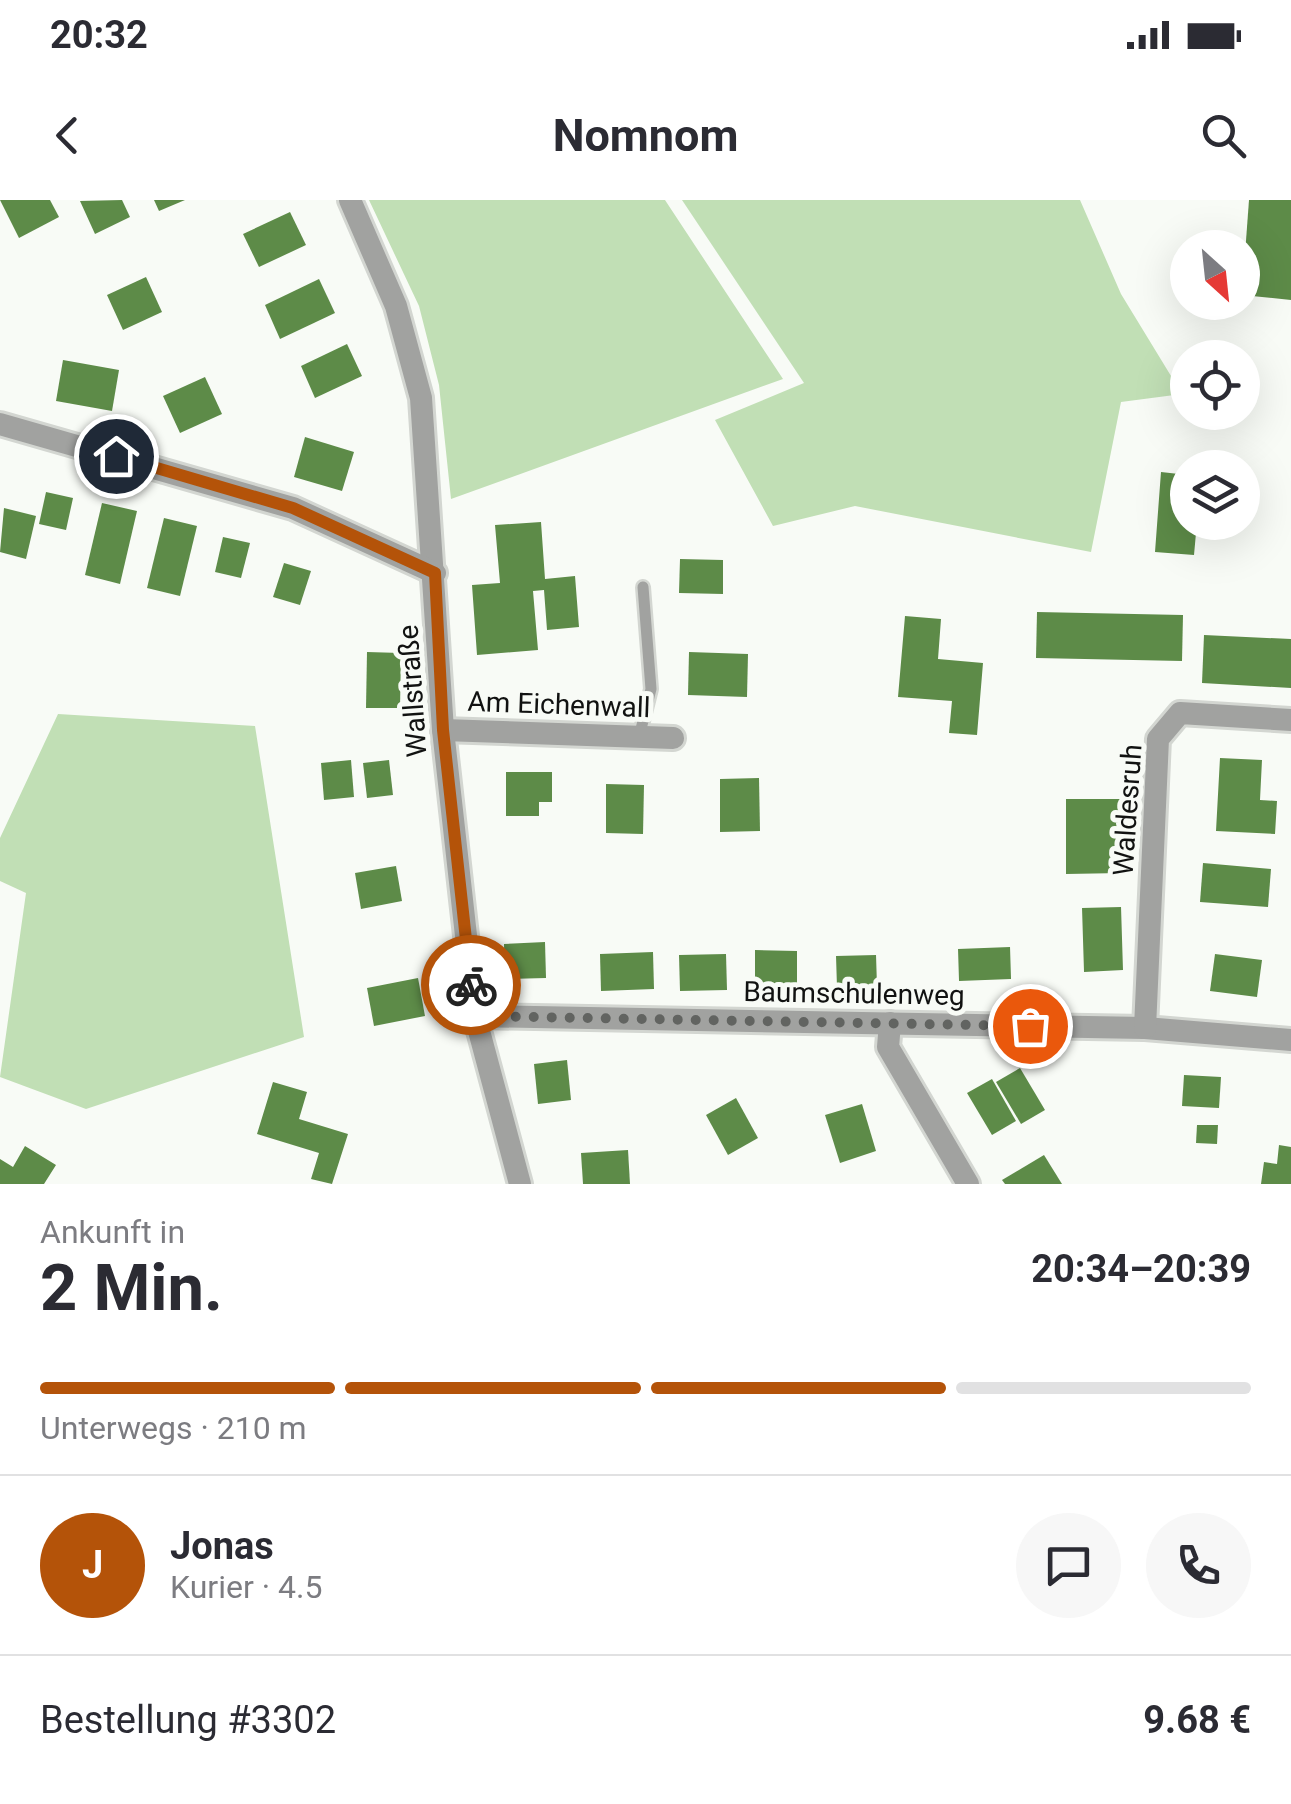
<!DOCTYPE html>
<html lang="de">
<meta charset="utf-8">
<style>
:root{--surface:#fff;--page:#f7f7f7;--text:#2b2b33;--muted:#7c7c81;--line:#e1e1e2;--accent:#b45309}
body{margin:0;font-family:Roboto,sans-serif;background:var(--page);color:var(--text);height:100vh;display:flex;flex-direction:column;font-size:38px;white-space:nowrap}
*{box-sizing:border-box;margin:0}
p{font-size:32px;color:var(--muted)}
.icon{flex:none;width:55px;height:55px;fill:none;stroke:currentColor;stroke-width:2;stroke-linecap:round;stroke-linejoin:round}
.map{position:relative;height:984px;overflow:hidden}
.side{display:flex;flex-direction:column;background:var(--surface);flex:1}
.side>*{flex:none}
.needle{width:65px;rotate:153deg}
.controls{position:absolute;left:1170px;top:30px;display:grid;gap:20px}
.controls a{display:grid;place-items:center;width:90px;height:90px;border-radius:50%;background:var(--surface);box-shadow:0 10px 40px #0002;font-size:50px}
.pin{position:absolute;display:grid;place-items:center;width:85px;height:85px;color:#fff;margin:-42px;border:5px solid #fff;border-radius:50%;box-shadow:0 2px 10px #0007}
.courier{position:absolute;display:grid;place-items:center;width:100px;height:100px;margin:-50px;border:8px solid #b45309;border-radius:50%;background:#fff;color:#222;box-shadow:0 2px 12px #0007}
.overview em{font-style:normal;font-weight:700}
.overview div{display:flex;flex-direction:column-reverse}
.overview{display:flex;align-items:center;justify-content:space-between;height:170px;padding:0 40px}
h1{font-size:65px;font-weight:700;line-height:75px}
.bar{display:grid;grid-template-columns:repeat(4,1fr);gap:15px 10px;align-content:center;height:120px;padding:0 40px}
.bar i{height:12px;border-radius:8px;background:var(--line)}
.bar .active{background:var(--accent)}
.bar p{grid-column:span 4}
.line{display:flex;align-items:center;gap:25px;padding:0 40px;border-top:2px solid var(--line)}
.line div{flex:1}
.round{display:grid;place-items:center;flex:none;width:105px;height:105px;border-radius:52px;background:var(--page)}
.status{display:flex;justify-content:space-between;align-items:center;height:70px;padding:0 50px;background:var(--surface);direction:ltr}
.status svg{height:28px;fill:currentColor}
header{display:flex;justify-content:space-between;align-items:center;height:130px;padding:0 40px;background:var(--surface);font-size:45px;font-weight:700}
.map>svg:first-child{display:block}
.green{fill:#c1dfb5}
.building{fill:#5d8b48}
.lines{fill:none;stroke-linecap:round;stroke-linejoin:round}
.lane-casing{stroke:#d3d6d1;stroke-width:16}
.street-casing{stroke:#d3d6d1;stroke-width:28}
.lane{stroke:#a1a2a0;stroke-width:11}
.street{stroke:#a1a2a0;stroke-width:22}
.done{stroke:#626461;stroke-width:10;stroke-dasharray:0 18}
.route{stroke:#b45309;stroke-width:12}
.labels{text-anchor:middle;stroke-width:10;stroke-linejoin:round;paint-order:stroke}
.street-label{font-size:28px;fill:#111211;stroke:#f8fbf6}
</style>
<div class="status"><b>20:32</b><svg viewBox="0 0 49 12"><path d="M0 12V9h3v3zM5 12V6h3v6zM10 12V3h3v9zM15 12V0h3v12zM26 1h20v11H26zM47 4h2v5h-2z"/></svg></div>
<header><svg class="icon" aria-label="back" viewBox="0 0 24 24"><path d="M15 5l-7 7 7 7"/></svg>Nomnom<svg class="icon" aria-label="search" viewBox="0 0 24 24"><circle cx="10" cy="10" r="6"/><path d="M15 15l6 6"/></svg></header>
<div class="map">
<svg width="1291" height="984" viewBox="0 0 1291 984">
<rect width="100%" height="100%" fill="#f8fbf6"/>
<!-- green -->
<g class="green">
<polygon points="369,0 665,0 783,179 451,299 439,185 419,106"/>
<polygon points="682,0 1080,0 1121,94 1182,194 1121,202 1091,352 855,306 773,326 715,220 804,183"/>
<polygon points="58,514 255,526 304,837 86,909 0,877 26,693 0,681 0,638"/>
</g>
<!-- building -->
<g class="building">
<polygon points="0,0 50,0 59,17 19,38"/>
<polygon points="122,0 130,17 95,34 80,1"/>
<polygon points="154,0 185,0 159,11"/>
<polygon points="1249,0 1291,0 1291,100 1242,95"/>
<polygon points="290,12 306,45 259,67 243,34"/>
<polygon points="146,77 162,112 123,130 107,95"/>
<polygon points="319,79 335,113 280,139 265,105"/>
<polygon points="347,144 362,176 315,198 301,166"/>
<polygon points="63,160 119,170 112,211 56,201"/>
<polygon points="205,177 222,214 180,233 163,196"/>
<polygon points="305,237 354,252 342,291 294,277"/>
<polygon points="1161,272 1188,275 1188,322 1197,322 1194,355 1155,352"/>
<polygon points="46,292 73,298 66,330 39,324"/>
<polygon points="102,303 137,311 120,384 85,375"/>
<polygon points="4,308 36,316 26,359 0,352"/>
<polygon points="164,318 197,326 180,396 147,388"/>
<polygon points="541,322 545,379 575,376 579,427 547,430 544,390 533,391 538,450 477,455 472,385 500,383 495,325"/>
<polygon points="223,337 250,343 241,378 215,372"/>
<polygon points="680,359 723,360 723,394 679,393"/>
<polygon points="284,363 311,371 300,405 273,397"/>
<polygon points="1037,412 1183,415 1182,461 1036,458"/>
<polygon points="905,416 941,419 938,459 983,463 977,535 949,533 952,501 898,497"/>
<polygon points="1204,435 1291,439 1291,488 1202,483"/>
<polygon points="367,452 401,453 400,508 366,508"/>
<polygon points="689,452 748,454 747,497 688,495"/>
<polygon points="1220,558 1262,560 1260,600 1277,601 1275,634 1216,631"/>
<polygon points="351,560 354,597 324,600 321,563"/>
<polygon points="389,560 393,595 367,598 363,563"/>
<polygon points="506,572 552,572 552,602 539,602 539,616 506,616"/>
<polygon points="759,578 760,631 720,632 720,579"/>
<polygon points="606,584 644,585 643,634 606,633"/>
<polygon points="1066,599 1122,599 1122,673 1066,674"/>
<polygon points="1203,663 1271,669 1268,707 1200,702"/>
<polygon points="396,666 402,701 361,709 355,673"/>
<polygon points="1121,707 1123,770 1084,772 1082,708"/>
<polygon points="545,742 546,778 505,779 504,744"/>
<polygon points="1010,747 1011,779 959,781 958,749"/>
<polygon points="755,750 797,751 797,785 755,785"/>
<polygon points="653,752 654,789 601,791 600,754"/>
<polygon points="726,754 727,790 680,791 679,755"/>
<polygon points="1215,754 1262,760 1257,797 1210,791"/>
<polygon points="876,755 877,787 837,788 836,756"/>
<polygon points="418,778 425,816 374,826 367,788"/>
<polygon points="567,860 571,900 538,904 534,864"/>
<polygon points="1020,868 1045,910 1021,924 996,882"/>
<polygon points="1184,875 1221,877 1219,908 1182,906"/>
<polygon points="992,879 1016,921 992,935 967,893"/>
<polygon points="273,882 307,892 299,919 348,934 332,984 311,979 319,953 257,934"/>
<polygon points="736,898 758,938 728,955 706,915"/>
<polygon points="862,904 876,951 840,963 825,915"/>
<polygon points="1197,925 1218,925 1217,944 1196,943"/>
<polygon points="1279,945 1291,947 1291,984 1261,984 1264,962 1277,964"/>
<polygon points="25,946 56,965 44,984 0,984 0,959 13,967"/>
<polygon points="628,950 630,984 583,984 581,953"/>
<polygon points="1044,955 1062,984 1005,984 1002,980"/>
</g>
<g class="lines">
<defs>
<polyline id="lane" points="639,537 651,489 643,387"/>
<g id="street">
<polyline points="350,0 396,106 421,198 443,530 475,816 520,984"/>
<polyline points="0,224 293,308 435,373"/>
<polyline points="443,530 673,538"/>
<polyline points="475,816 1145,828 1291,840"/>
<polyline points="890,823 888,847 968,984"/>
<polyline points="1145,828 1158,539 1180,513 1291,520"/>
</g>
</defs>
<!-- lane casing -->
<use href="#lane" class="lane-casing"/>
<!-- street casing -->
<use href="#street" class="street-casing"/>
<!-- lane -->
<use href="#lane" class="lane"/>
<!-- street -->
<use href="#street" class="street"/>
</g>
<g class="lines">
<!-- done -->
<polyline class="done" points="471,785 475,816 1030,826"/>
<!-- route -->
<polyline class="route" points="116,256 293,308 435,373 443,530 471,785"/>
</g>
<g class="labels">
<!-- street labels -->
<g class="street-label">
<text transform="translate(412 491) rotate(-94)" y="10">Wallstraße</text>
<text transform="translate(559 504) rotate(2)" y="10">Am Eichenwall</text>
<text transform="translate(1127 610) rotate(-86)" y="10">Waldesruh</text>
<text transform="translate(854 793) rotate(1)" y="10">Baumschulenweg</text>
</g>
</g>
</svg>
<div class="controls">
<a><svg class="needle" viewBox="-14 -14 28 28"><path d="M0-13l5 13h-10z" fill="#e53935"/><path d="M0 13l5-13h-10z" fill="#7c7c81"/></svg></a>
<a><svg class="icon" aria-label="locate" viewBox="0 0 24 24"><circle cx="12" cy="12" r="6"/><path d="M12 2v4M12 18v4M2 12h4M18 12h4"/></svg></a>
<a><svg class="icon" aria-label="layers" viewBox="0 0 24 24"><path d="M12 4l9 5-9 5-9-5zM3 14l9 5 9-5"/></svg></a>
</div>
<div class="pin" style="left:1030px;top:826px;background:#ea580c"><svg class="icon" aria-label="bag" viewBox="0 0 24 24"><path d="M5 8h14l-1 12H6zM9 8a3 3 0 0 1 6 0"/></svg></div>
<div class="pin" style="left:116px;top:256px;background:#1f2937"><svg class="icon" aria-label="home" viewBox="0 0 24 24"><path d="M3 11l9-7 9 7M6 9v11h12V9"/></svg></div>
<div class="courier" style="left:471px;top:785px"><svg class="icon" aria-label="bike" viewBox="0 0 24 24"><circle cx="6" cy="16" r="4"/><circle cx="18" cy="16" r="4"/><path d="M6 16l4-8h5l3 8M10 8l3 8H6M13 5h3"/></svg></div>
</div>
<section class="side">
<div class="overview"><div><h1>2 Min.</h1><p>Ankunft in</p></div><em>20:34–20:39</em></div>
<div class="bar"><i class="active"></i><i class="active"></i><i class="active"></i><i></i><p>Unterwegs · 210 m</p></div>
<div class="line" style="height:180px"><b class="round" style="background:var(--accent);color:#fff">J</b><div><b>Jonas</b><p>Kurier · 4.5</p></div><a class="round"><svg class="icon" aria-label="chat" viewBox="0 0 24 24"><path d="M4 5h16v11H9l-5 4z"/></svg></a><a class="round"><svg class="icon" aria-label="phone" viewBox="0 0 24 24"><path d="M5 4h4l2 5-3 2q2 4 5 5l2-3 5 2v4C11 20 4 13 5 4z"/></svg></a></div>
<div class="line" style="height:130px"><div>Bestellung #3302</div><b>9.68 €</b></div>
</section>
